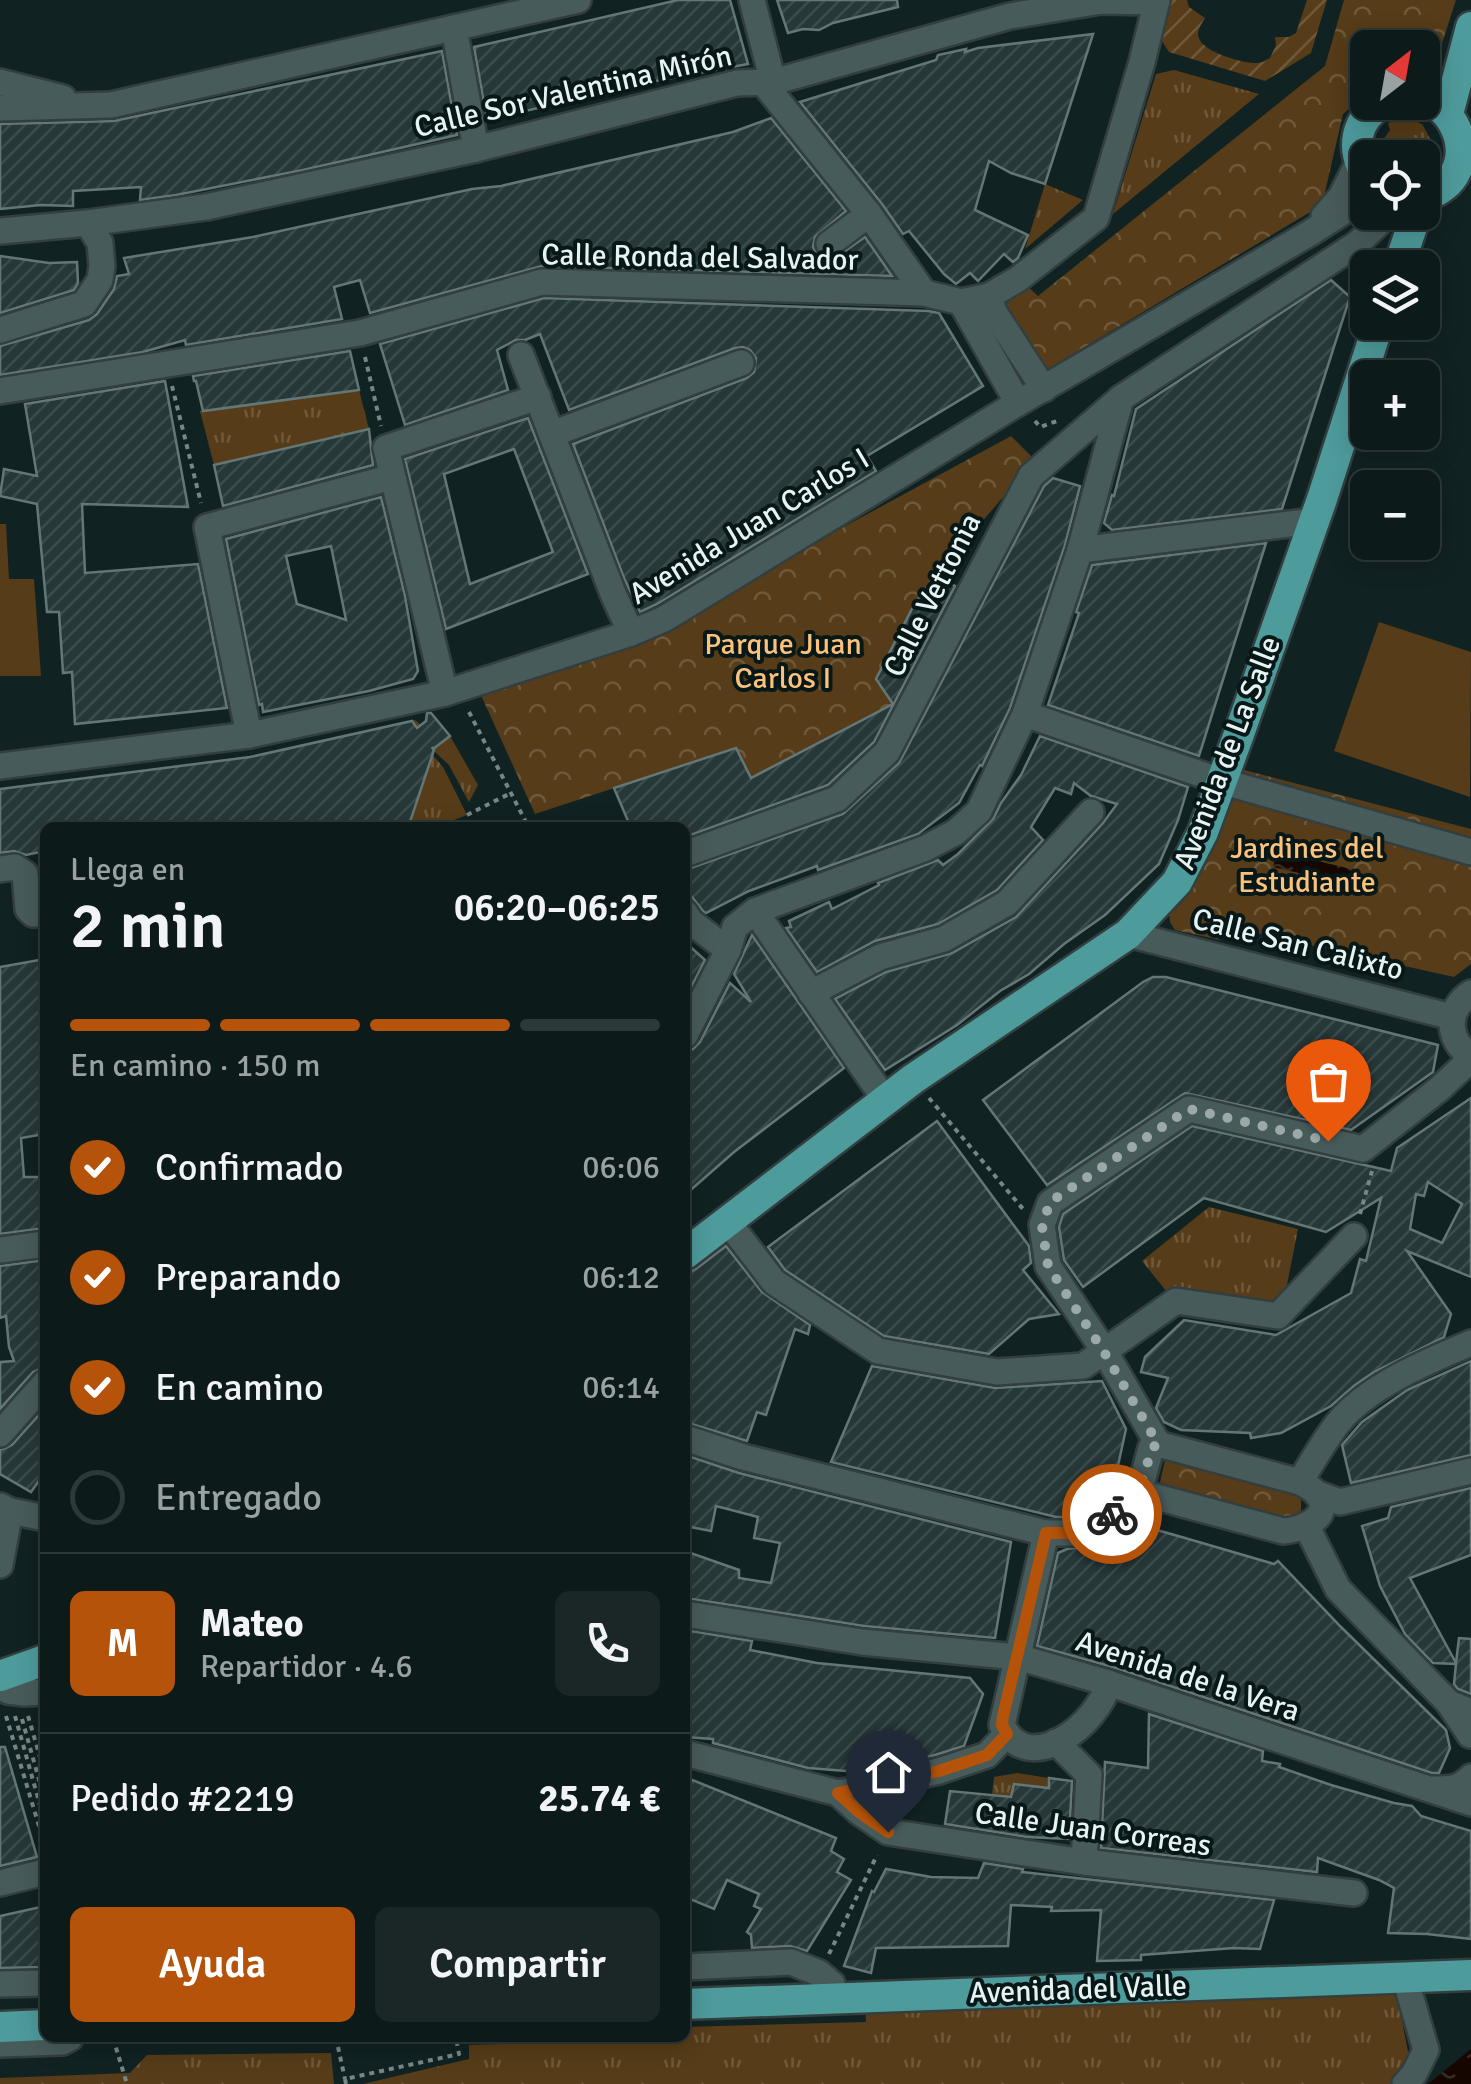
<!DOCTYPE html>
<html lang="es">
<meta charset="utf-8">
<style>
:root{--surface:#0d1a1a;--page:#1b2727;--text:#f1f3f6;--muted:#9aa1a2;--line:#2d3839;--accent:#b45309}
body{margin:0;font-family:Signika,sans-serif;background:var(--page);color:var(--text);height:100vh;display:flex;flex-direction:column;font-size:38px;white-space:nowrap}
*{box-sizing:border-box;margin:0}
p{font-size:32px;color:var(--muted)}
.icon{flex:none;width:55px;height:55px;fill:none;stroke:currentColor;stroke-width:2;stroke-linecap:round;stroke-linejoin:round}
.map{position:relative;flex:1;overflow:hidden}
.side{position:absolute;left:40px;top:822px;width:650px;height:1220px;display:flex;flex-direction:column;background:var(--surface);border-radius:15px;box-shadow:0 5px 25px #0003,0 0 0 2px var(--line)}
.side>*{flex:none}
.needle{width:65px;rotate:31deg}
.tools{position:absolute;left:1350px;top:30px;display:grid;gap:20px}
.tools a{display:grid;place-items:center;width:90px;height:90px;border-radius:15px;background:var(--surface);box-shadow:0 5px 25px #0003,0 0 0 2px var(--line);font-size:50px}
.pin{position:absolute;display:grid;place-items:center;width:85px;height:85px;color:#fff;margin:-102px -42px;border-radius:50% 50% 50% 0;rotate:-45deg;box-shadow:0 0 10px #0007}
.pin .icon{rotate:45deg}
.courier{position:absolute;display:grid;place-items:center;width:100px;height:100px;margin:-50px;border:8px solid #b45309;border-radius:50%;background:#fff;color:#222;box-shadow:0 2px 12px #0007}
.overview em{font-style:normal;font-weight:600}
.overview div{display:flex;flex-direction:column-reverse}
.overview{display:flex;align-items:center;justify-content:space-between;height:170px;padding:0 30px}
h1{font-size:65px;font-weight:600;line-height:75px}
.bar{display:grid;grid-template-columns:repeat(4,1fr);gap:15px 10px;align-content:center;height:120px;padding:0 30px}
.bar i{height:12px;border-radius:8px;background:var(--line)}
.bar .on{background:var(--accent)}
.bar p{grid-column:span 4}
.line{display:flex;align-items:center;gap:25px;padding:0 30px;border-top:2px solid var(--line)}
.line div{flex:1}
.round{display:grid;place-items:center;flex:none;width:105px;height:105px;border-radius:15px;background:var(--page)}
ol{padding:0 30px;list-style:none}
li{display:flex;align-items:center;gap:30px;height:110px}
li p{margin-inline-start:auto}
li .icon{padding:10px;border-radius:50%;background:var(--accent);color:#fff;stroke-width:4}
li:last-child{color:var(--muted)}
li i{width:55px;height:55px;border:5px solid var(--line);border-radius:50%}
.primary-button{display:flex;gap:20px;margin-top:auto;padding:20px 30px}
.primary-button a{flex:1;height:115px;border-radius:15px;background:var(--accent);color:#fff;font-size:40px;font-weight:600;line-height:115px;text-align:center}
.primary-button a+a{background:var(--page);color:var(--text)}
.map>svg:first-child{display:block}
.grass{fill:url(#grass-tufts)}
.park{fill:url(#park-crowns)}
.garden{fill:url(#garden-furrows)}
.pitch{fill:#563c18}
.water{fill:url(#water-ripples)}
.building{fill:url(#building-hatch);stroke:#647777;stroke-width:2.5;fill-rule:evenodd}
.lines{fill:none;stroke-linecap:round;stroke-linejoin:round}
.minor-casing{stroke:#333e3f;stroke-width:30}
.major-casing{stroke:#333e3f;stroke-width:35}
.path{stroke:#788686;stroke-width:4;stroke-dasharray:5 5;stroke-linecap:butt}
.minor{stroke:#485b5b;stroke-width:25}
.major{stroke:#4e9b9c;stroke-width:30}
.done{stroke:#9ca9a9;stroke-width:10;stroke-dasharray:0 18}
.route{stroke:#b45309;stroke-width:12}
.labels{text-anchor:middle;stroke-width:8;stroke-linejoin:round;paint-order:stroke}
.street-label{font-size:30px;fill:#e7f2f2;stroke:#081819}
.park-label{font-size:30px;fill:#fcc279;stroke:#081819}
</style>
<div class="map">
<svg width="1471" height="2084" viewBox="0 0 1471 2084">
<defs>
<pattern id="grass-tufts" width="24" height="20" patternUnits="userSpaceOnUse" patternTransform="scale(2.5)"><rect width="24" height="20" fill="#563c18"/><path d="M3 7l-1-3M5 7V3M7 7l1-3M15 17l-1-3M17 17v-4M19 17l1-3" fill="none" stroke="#6e593a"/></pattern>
<pattern id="park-crowns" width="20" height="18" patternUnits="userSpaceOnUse" patternTransform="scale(2.5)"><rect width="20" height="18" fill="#563c18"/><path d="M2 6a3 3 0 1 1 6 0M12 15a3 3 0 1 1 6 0" fill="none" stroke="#6e593a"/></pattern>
<pattern id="garden-furrows" width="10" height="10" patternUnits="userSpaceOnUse" patternTransform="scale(2.5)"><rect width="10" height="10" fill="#563c18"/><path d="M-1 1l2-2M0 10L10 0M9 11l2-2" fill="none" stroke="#6e593a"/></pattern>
<pattern id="water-ripples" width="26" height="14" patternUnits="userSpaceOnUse" patternTransform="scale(2.5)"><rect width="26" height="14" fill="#150600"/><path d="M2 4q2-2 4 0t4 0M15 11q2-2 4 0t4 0" fill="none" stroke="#372b26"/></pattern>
<pattern id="building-hatch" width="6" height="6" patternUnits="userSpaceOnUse" patternTransform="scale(2.5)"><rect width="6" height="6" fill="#273839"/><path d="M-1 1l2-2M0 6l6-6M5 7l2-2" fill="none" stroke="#3c4c4c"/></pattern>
</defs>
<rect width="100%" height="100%" fill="#122"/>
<!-- grass -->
<g class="grass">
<polygon points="1174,70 1259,94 1113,214 1156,74"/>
<polygon points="1406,118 1422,124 1432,142 1428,162 1423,169 1422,158 1375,157 1373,143 1381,143 1390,130 1388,123"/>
<polygon points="1045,184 1083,200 1025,249"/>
<polygon points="359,390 369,429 214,465 200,411"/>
<polygon points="415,720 421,725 414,733 443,767 467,815 436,827 399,828 410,822 426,775 415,752 409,753 401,723"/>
<polygon points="450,736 478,785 469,802 449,765 432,749"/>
<polygon points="1209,1207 1298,1229 1285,1295 1271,1304 1167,1292 1142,1261"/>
<polygon points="1017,1773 1049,1778 1045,1838 1027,1838 1034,1787 1014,1784 1011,1797 992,1795 994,1777"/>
<polygon points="1393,1992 1400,2010 1411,2068 1397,2084 363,2084 469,2059 469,2045 628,2040 630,2038 685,2038 685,2027 866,2022 865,2008"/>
<polygon points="331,2053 334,2084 0,2084 0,2078 130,2073 147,2055"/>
</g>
<!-- park -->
<g class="park">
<polygon points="1344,0 1456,0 1434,68 1423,72 1422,48 1368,48 1367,94 1343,114 1322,205 1046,370 1005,303 1026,285 1038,296 1325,66"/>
<polygon points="1011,436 1035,460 979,525 942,579 931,582 916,603 876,679 893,704 751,778 736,748 535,814 480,693 630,643"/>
<polygon points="1244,770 1471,829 1471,964 1454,977 1230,927 1220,940 1175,930 1170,922 1169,914 1198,874 1219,832"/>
<polygon points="1166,1455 1292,1492 1301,1500 1301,1511 1295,1521 1159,1487"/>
</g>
<!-- garden -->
<path class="garden" d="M1171,0H1187L1189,7L1205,18C1202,23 1198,29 1198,34C1198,51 1239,62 1254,63C1262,63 1263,62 1270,58L1276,45L1275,37H1289L1296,33L1307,0H1327L1311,53L1265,81L1169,52L1160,38Z"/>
<!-- pitch -->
<g class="pitch">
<polygon points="0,524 6,524 9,579 34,579 41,676 0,676"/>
<polygon points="1379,622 1471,652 1470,797 1334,751"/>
</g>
<!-- water -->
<g class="water">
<polygon points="1277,851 1355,870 1351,885 1273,867"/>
<polygon points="1471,2049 1471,2084 1428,2084"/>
</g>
<!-- building -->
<g class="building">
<polygon points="678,0 730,0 748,64 645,83 487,120 474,47"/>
<polygon points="777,0 897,0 898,7 833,23 819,30 803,29 788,33"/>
<polygon points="1093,34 1045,184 1011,173 989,161 975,210 1028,235 1018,258 1013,262 1004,254 978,281 970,273 956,284 944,274 909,231 903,234 882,204 800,102 936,60 938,55 966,49 965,52 978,48"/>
<polygon points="442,51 457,135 303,170 176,195 140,200 141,187 73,191 73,206 41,205 0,209 0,124 114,121"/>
<polygon points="771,118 846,211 815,237 813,247 817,254 824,259 832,260 865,237 892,276 542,266 370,313 360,280 334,287 342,319 186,345 185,340 143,352 0,375 0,346 89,320 97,314 114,289 117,276 129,274 124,258 253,237 472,189 501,186 733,132"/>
<polygon points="0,256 49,263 77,262 78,283 74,290 0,313"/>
<polygon points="1331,280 1350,297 1282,509 1112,530 1104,523 1112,495 1114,496 1136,409"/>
<polygon points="544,298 928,311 939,313 983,386 867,456 876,471 657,604 640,612 624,578 573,444 747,378 754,372 756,358 750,350 743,347 735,348 569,410 540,334 525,340 516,340 497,350 508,390 405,425 380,344"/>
<polygon points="350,351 359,390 203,411 196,381 194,381 193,376"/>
<polygon points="165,381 188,507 82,504 85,573 198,564 227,708 75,724 72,672 63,673 59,612 47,612 37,504 0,496 4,469 37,476 25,404"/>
<path d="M528,418L588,574L446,629L405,459ZM514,449L553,552L470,584L444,474Z"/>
<polygon points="369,429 373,465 223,506 214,465"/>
<polygon points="1053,478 1080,486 1065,545 1010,708 982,766 980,765 959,803 918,834 829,866 818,870 817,866 749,891 706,913 703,911 685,888 685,870 843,814 899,763 1044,486"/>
<path d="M381,497L405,596L418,671L413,679L369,691L263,712L262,704L259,705L226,539ZM331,546L346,620L297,604L286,556Z"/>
<polygon points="1266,543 1199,756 1048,705 1079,613 1076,612 1092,565"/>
<polygon points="942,579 955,586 874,742 828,785 685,837 685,828 631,828 614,788 736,748 751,778 893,704 876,679 914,605 931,582"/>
<polygon points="427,713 431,713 450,736 433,749 432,747 434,750 410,822 399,828 45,828 45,851 26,855 14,851 0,853 0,789 250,757 412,721 417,728 426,721"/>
<polygon points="1040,736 1188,787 1178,820 1159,864 1105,915 1064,944 1029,974 1000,991 957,1025 885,1070 835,999 886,972 952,953 1016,917 1103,823 1117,804 1091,796 1074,783 1071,794 1055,788 1031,827 1043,840 997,890 938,924 875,941 817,972 786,928 791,927 789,921 829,902 832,909 879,885 878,883 938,860 943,865 958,854 993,819 1001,803 1021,775"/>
<polygon points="752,935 844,1068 734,1152 685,1195 685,1051 693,1049 700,1042 730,983 751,1002 734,974"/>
<polygon points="685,942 705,960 685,999"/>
<polygon points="45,959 45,1134 21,1138 24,1177 43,1177 45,1228 0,1234 0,967"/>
<polygon points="1153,977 1166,977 1438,1045 1433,1072 1351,1130 1185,1093 1047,1185 983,1100 1143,982"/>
<path d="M1471,1098V1277L1407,1251L1451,1314L1444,1337L1374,1372L1355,1385L1331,1406L1281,1433L1251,1438L1250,1433L1181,1430L1164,1422L1156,1408L1168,1378L1141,1372L1145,1357L1184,1320L1276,1335L1351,1293L1360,1259L1366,1261L1381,1198L1326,1232L1204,1198L1083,1287L1064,1260L1059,1227L1063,1214L1192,1126L1391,1171L1397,1148ZM1428,1182L1462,1204L1442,1243L1410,1229L1416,1194L1424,1196Z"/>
<polygon points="937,1121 1029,1246 1031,1263 1023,1270 1059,1314 1029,1319 989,1354 884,1336 785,1270 768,1247"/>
<polygon points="726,1246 762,1292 810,1325 808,1334 795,1329 766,1415 757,1412 747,1441 685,1422 685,1274 696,1269"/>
<polygon points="45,1260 45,1367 33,1372 0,1409 0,1362 14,1361 9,1347 6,1316 0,1318 0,1266"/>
<polygon points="1471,1361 1471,1455 1351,1483 1342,1445 1362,1422 1407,1390"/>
<polygon points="872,1366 995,1388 1102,1381 1126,1429 1112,1493 1070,1517 1056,1517 831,1462"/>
<polygon points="45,1408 45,1472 31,1492 0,1474 0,1450 12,1445"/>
<polygon points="685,1455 739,1473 1011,1542 995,1638 864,1626 685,1598 685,1551 739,1570 739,1578 771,1583 780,1543 754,1538 758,1517 716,1506 711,1531 685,1526"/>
<polygon points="1471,1488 1471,1555 1410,1578 1456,1663 1459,1638 1471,1639 1471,1694 1458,1689 1454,1684 1456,1664 1433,1663 1405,1634 1380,1586 1362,1526 1388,1518 1391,1507"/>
<polygon points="1133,1520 1144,1521 1143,1526 1185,1538 1274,1564 1278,1561 1341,1627 1446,1730 1450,1748 1439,1773 1432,1773 1113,1667 1037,1646 1058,1553 1067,1549 1082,1547"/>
<polygon points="685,1630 752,1641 750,1650 817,1663 970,1678 983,1694 964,1746 935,1755 859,1772 808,1768 713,1743 713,1739 685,1737"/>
<polygon points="1149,1714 1263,1751 1262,1761 1280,1764 1279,1767 1331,1785 1394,1803 1412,1806 1421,1816 1471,1831 1471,1939 1427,1934 1388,1933 1394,1888 1379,1880 1318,1858 1317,1872 1101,1848 1105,1762 1148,1768"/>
<polygon points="0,1747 5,1747 37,1857 0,1866"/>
<polygon points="685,1777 836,1838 831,1851 844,1859 837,1872 851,1880 807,1951 790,1946 752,1948 751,1935 747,1932 761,1909 754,1906 759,1894 727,1880 714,1909 685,1897"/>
<polygon points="1049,1778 1072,1781 1069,1839 1027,1837 945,1824 950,1791 1011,1797 1014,1784 1049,1788"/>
<polygon points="984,1863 1023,1869 1022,1872 1274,1900 1260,1949 1234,1948 1141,1955 1141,1960 1097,1961 1101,1910 1051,1911 1052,1907 1011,1905 1008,1946 876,1948 871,1973 844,1966 872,1891 874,1892 886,1869 931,1877 978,1878"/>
<polygon points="45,1906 45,1967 0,1968 0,1916"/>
</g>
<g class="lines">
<defs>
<g id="minor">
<polyline points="752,0 773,82"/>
<polyline points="454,28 476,149"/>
<polyline points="762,81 869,214 924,293"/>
<polyline points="0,82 63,98"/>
<polyline points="0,108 111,105 578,0"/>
<polyline points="1324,216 1341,197 1359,161"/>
<polyline points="0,231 88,223 206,207 476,149 737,83 773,82 1010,16 1101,1 1156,2"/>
<polyline points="829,244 869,214"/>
<polyline points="989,296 994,312 1044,389"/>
<polyline points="961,302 1018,403"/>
<polyline points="0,330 84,304 100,280 102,266 100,243 88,223"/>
<polyline points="521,355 614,596 631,633"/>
<polyline points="0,391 360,333 542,282 924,293 961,302 989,296 1018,279 1096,218 1142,62 1157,0"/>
<polyline points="552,434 741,363"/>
<polyline points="1080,550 1314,521"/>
<polyline points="445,693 386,448 538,397"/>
<polyline points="1025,714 1221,781 1471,852"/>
<polyline points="249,735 207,527 392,477"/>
<polyline points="0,766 249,735 445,693 631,633 664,619 1018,403 1310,233 1368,196"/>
<polyline points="685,854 837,799 887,752 1031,476 1121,398"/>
<polyline points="0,869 15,867 25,874 28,909 33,914 45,913"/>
<polyline points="755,911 886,1101"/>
<polyline points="685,913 691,922 728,950"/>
<polyline points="1128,934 1452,1017"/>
<polyline points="811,993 880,957 944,939 1007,903 1091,812"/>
<path d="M1471,993C1446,1009 1446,1040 1471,1056"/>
<polyline points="685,1035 728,950 735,927 755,911 926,848 956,832 979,811 1025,714 1080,550 1121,398 1357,244 1379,223 1382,212"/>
<polyline points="728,1222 774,1282 878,1351 997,1372 1083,1366 1176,1301 1278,1316 1354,1236"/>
<polyline points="0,1250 45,1244"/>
<polyline points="0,1434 45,1383"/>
<polyline points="685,1438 743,1457 1046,1533 1074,1533 1145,1494"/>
<polyline points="1158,1444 1105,1352 1048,1266 1042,1225 1050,1203 1189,1109 1363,1149 1439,1089 1471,1059"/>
<path d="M1158,1444L1300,1482C1341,1502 1319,1528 1283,1531L1145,1494L1141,1485L1151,1448Z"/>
<path d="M1300,1482C1312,1462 1324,1441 1338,1423C1368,1386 1428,1361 1471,1343"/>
<polyline points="1318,1494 1340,1502 1471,1471"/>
<polyline points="0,1506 10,1511 45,1518"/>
<polyline points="1306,1525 1338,1589 1449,1703"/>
<path d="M1046,1533L1002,1725C1028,1780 1100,1723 1108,1683"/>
<polyline points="0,1565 10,1511"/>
<polyline points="685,1614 862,1642 1018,1657 1108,1683 1471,1803"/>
<polyline points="2,1675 8,1691 24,1693 45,1692"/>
<polyline points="1470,1735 1449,1703 1471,1712"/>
<polyline points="1056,1742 1089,1775 1084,1862"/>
<polyline points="685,1753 838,1793 939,1771 987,1755 1007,1734"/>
<path d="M1434,1789C1450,1789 1459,1789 1471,1777"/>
<polyline points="838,1793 859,1812 888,1832 1084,1862 1354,1893"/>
<polyline points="0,1883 45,1872"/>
<polyline points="685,1967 791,1962 819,1973 832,1984"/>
<polyline points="0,1984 45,1983"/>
<polyline points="0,2044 62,2042 70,2038"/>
<polyline points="1405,2084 1414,2074 1426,2050 1405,1978"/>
</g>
<g id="major">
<path d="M1422,98C1453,107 1471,146 1454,175C1447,187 1434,193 1422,198"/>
<polyline points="1448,114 1471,27"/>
<path d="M1368,177C1349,149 1355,119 1384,102"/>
<polyline points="1398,268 1417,212"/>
<polyline points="685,1254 913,1079 1128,934 1177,882 1203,832 1239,734 1322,499 1379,322"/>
<polyline points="0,1676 45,1660"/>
<polyline points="685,2004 1471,1975"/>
<polyline points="0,2027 45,2025"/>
</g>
</defs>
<!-- minor casing -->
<use href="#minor" class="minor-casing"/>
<!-- major casing -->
<use href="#major" class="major-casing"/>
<!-- path -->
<g class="path">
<polyline points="365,357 381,426"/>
<polyline points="172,386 201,503"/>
<polyline points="1035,421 1040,427 1057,421"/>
<polyline points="469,712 529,828"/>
<polyline points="467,815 511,793"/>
<polyline points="929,1098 1023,1209"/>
<polyline points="1360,1214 1372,1171"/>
<polyline points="6,1716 45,1846"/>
<polyline points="15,1716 45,1823"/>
<polyline points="28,1716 45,1774"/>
<polyline points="22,1719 45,1801"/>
<polyline points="829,1954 877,1855"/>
<polyline points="113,2038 127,2084"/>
<polyline points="338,2047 345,2079"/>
<polyline points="346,2084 345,2079 459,2054 456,2038"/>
</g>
<!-- minor -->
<use href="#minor" class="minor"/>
<!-- major -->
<use href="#major" class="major"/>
</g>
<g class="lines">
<!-- done -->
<polyline class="done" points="1112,1514 1145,1494 1141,1485 1152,1448 1158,1444 1104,1352 1048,1266 1042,1226 1050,1202 1189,1109 1328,1141"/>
<!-- route -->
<polyline class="route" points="888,1832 859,1812 838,1793 939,1771 987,1755 1007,1734 1002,1725 1003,1716 1046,1533 1074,1533 1112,1514"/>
</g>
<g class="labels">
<!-- street labels -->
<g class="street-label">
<text transform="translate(573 91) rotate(-13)" y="10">Calle Sor Valentina Mirón</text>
<text transform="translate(700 257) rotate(1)" y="10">Calle Ronda del Salvador</text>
<text transform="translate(749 526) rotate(-31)" y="10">Avenida Juan Carlos I</text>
<text transform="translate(932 595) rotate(-63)" y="10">Calle Vettonia</text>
<text transform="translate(1227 753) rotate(-69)" y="10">Avenida de La Salle</text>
<text transform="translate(1298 944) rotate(14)" y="10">Calle San Calixto</text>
<text transform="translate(1188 1676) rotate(18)" y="10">Avenida de la Vera</text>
<text transform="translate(1093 1829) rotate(8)" y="10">Calle Juan Correas</text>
<text transform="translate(1078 1989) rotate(-2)" y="10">Avenida del Valle</text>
</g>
<!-- park labels -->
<g class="park-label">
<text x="783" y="654">Parque Juan<tspan x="783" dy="34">Carlos I</tspan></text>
<text x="1307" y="858">Jardines del<tspan x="1307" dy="34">Estudiante</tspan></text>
</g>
</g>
</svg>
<div class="tools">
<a><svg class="needle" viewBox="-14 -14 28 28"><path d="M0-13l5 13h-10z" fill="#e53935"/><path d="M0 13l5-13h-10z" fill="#9aa1a2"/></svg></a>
<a><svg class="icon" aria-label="locate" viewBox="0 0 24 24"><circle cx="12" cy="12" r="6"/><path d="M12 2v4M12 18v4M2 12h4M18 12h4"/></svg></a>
<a><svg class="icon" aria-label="layers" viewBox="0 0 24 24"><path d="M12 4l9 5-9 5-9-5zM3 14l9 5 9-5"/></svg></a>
<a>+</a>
<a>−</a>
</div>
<div class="pin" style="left:1328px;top:1141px;background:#ea580c"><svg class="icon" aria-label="bag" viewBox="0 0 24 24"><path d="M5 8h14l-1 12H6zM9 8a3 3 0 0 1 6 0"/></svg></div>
<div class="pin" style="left:888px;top:1832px;background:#1f2937"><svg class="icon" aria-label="home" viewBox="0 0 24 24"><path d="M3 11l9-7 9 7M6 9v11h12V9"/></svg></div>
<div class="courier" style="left:1112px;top:1514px"><svg class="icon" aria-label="bike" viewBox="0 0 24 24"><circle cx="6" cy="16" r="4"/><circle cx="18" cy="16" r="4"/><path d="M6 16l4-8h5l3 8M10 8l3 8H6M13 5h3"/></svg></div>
<section class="side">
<div class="overview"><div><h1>2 min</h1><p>Llega en</p></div><em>06:20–06:25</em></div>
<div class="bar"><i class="on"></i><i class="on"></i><i class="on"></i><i></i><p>En camino · 150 m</p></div>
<ol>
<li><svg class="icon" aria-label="check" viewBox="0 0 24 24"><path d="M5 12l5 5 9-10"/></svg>Confirmado<p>06:06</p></li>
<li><svg class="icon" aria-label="check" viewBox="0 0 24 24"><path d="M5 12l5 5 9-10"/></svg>Preparando<p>06:12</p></li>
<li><svg class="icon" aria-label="check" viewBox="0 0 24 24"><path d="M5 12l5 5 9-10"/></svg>En camino<p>06:14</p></li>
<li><i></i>Entregado</li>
</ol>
<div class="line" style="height:180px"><b class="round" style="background:var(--accent);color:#fff">M</b><div><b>Mateo</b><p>Repartidor · 4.6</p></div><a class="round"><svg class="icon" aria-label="phone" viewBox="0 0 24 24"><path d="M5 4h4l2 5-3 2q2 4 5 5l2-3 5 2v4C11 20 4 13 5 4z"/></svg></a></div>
<div class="line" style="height:130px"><div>Pedido #2219</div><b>25.74 €</b></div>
<div class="primary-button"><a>Ayuda</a><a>Compartir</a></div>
</section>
</div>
